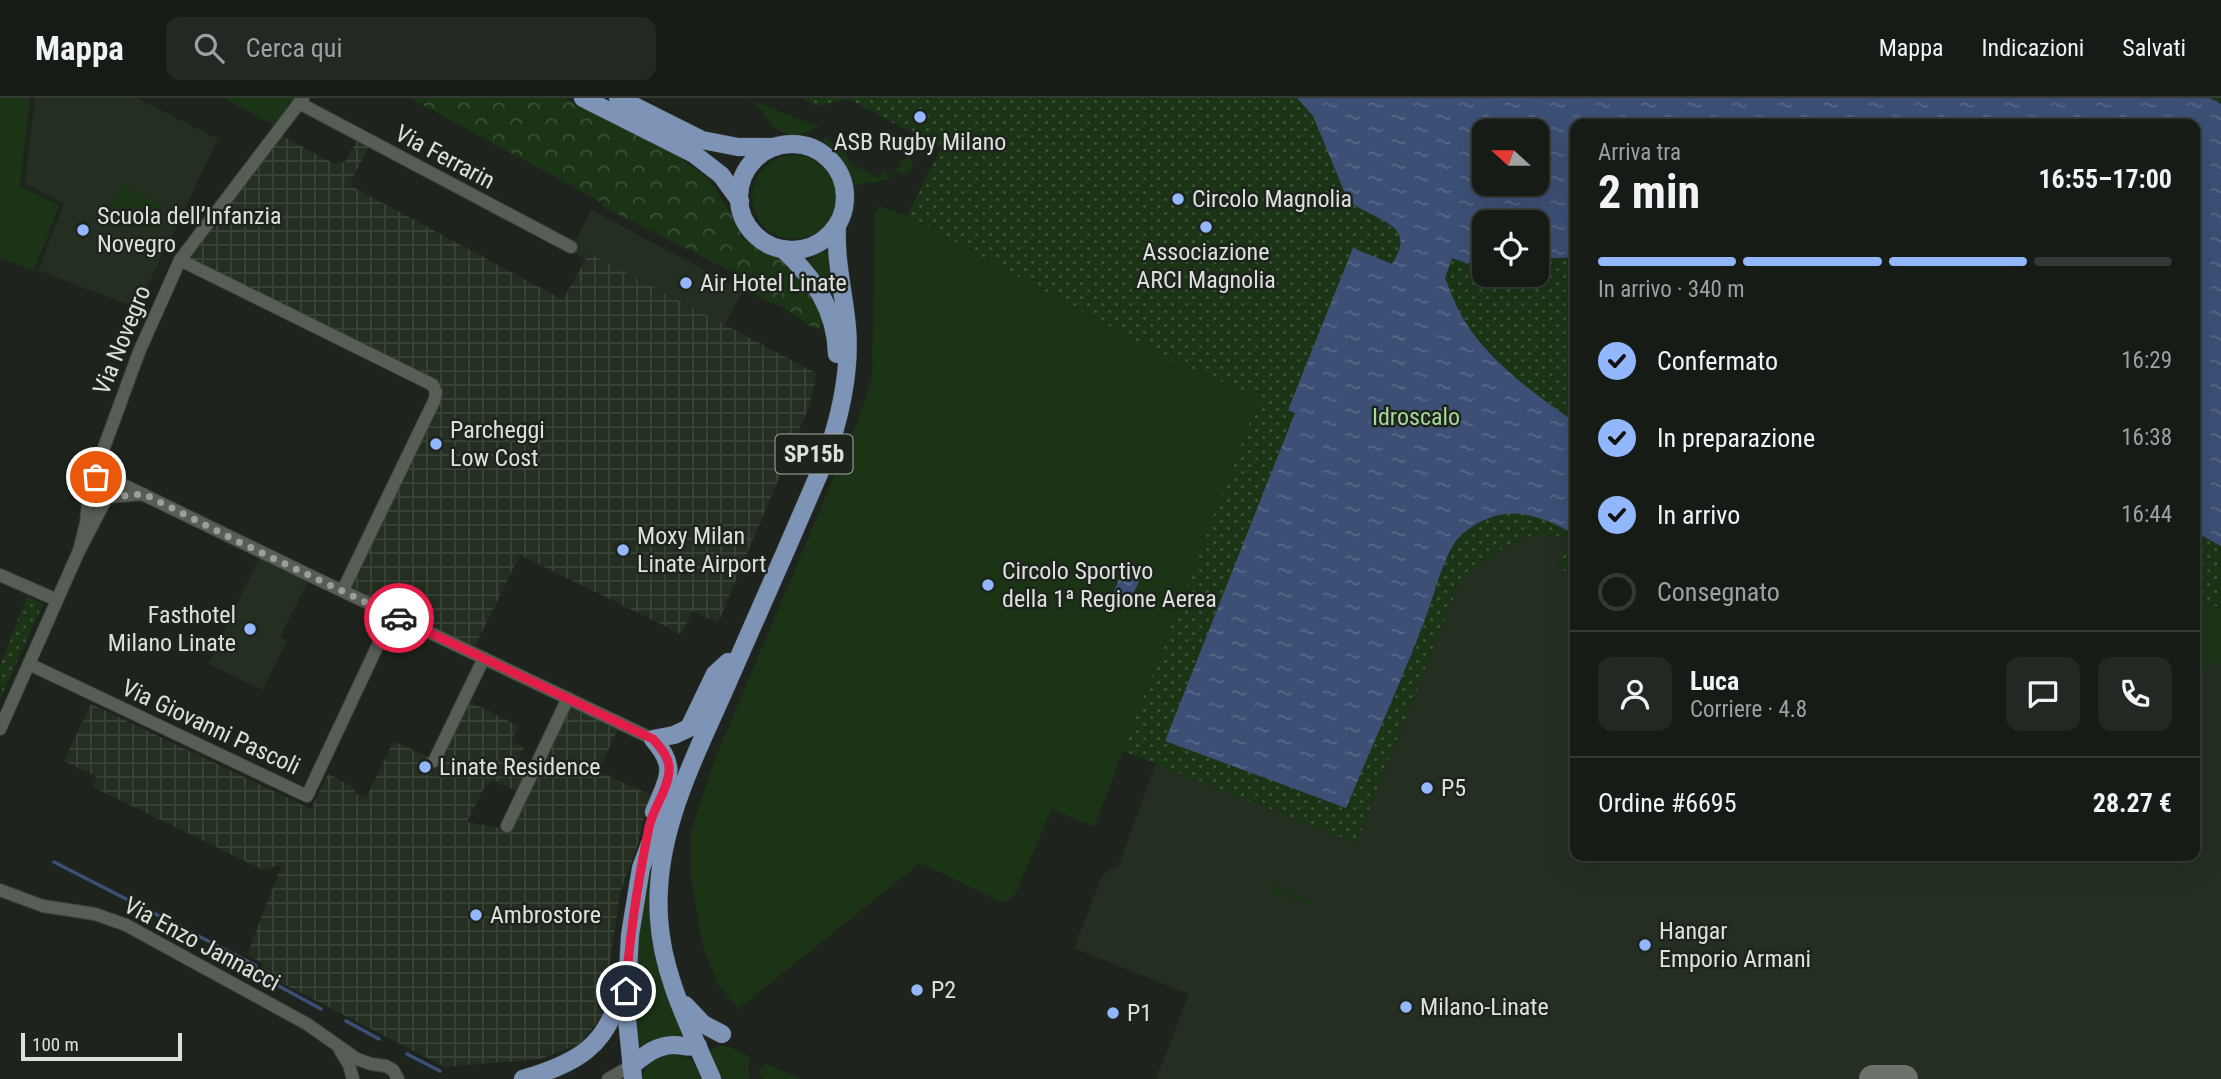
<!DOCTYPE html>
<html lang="it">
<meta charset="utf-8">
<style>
:root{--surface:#161b16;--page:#232823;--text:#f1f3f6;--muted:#9ea1a1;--line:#353935;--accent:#93b7fd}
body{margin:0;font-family:"Roboto Condensed",sans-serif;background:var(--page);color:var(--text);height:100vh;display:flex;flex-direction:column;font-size:26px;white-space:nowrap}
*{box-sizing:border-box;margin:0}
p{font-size:23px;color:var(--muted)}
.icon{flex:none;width:38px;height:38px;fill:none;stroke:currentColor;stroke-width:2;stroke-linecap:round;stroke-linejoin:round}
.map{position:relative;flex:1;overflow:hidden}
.panel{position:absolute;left:1570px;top:21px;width:630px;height:742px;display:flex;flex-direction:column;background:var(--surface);border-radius:14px;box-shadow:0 7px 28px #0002,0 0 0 2px var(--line)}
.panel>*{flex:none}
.needle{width:46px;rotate:291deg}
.controls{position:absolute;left:1472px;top:21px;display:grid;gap:14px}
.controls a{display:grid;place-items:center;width:77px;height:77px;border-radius:14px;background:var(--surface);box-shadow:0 7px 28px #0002,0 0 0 2px var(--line);font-size:35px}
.scale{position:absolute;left:21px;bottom:18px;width:161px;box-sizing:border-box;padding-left:7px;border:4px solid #dde1dc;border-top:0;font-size:19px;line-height:24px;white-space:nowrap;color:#dde1dc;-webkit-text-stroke:5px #1e241d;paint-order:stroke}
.pin{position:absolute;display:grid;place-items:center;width:60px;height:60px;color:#fff;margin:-30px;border:4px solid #fff;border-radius:50%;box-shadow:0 2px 7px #0007}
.courier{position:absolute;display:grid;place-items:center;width:70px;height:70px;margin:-35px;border:5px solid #e11d48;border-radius:50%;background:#fff;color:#222;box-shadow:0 2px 9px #0007}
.overview em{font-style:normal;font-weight:700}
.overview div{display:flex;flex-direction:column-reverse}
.overview{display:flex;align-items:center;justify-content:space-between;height:119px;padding:0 28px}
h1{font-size:46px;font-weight:700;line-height:52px}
.bar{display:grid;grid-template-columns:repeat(4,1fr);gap:10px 7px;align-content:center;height:84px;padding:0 28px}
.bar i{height:9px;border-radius:5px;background:var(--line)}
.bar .active{background:var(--accent)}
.bar p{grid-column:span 4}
.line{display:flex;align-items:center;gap:18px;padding:0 28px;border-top:2px solid var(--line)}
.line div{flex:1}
.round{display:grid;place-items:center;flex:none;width:74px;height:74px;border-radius:14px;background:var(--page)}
ol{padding:0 28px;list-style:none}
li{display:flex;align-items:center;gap:21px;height:77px}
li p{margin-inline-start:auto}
li .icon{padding:7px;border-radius:50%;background:var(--accent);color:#111;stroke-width:4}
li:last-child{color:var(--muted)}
li i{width:38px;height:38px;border:4px solid var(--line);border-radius:50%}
header{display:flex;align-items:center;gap:42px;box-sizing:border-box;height:98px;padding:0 35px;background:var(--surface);border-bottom:2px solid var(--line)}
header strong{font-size:33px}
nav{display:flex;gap:38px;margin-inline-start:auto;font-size:24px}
.search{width:490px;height:63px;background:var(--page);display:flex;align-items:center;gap:18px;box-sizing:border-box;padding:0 24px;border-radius:14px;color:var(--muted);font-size:26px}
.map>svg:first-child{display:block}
.built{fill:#242f22}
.industrial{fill:url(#industrial-grid);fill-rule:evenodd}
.grass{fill:#1b3416}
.forest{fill:url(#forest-crowns)}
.park{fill:url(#park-dots);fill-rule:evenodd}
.water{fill:url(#water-ripples);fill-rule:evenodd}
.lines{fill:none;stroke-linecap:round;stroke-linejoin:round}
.stream{stroke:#3c5076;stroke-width:3.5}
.taxiway{stroke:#6c726b;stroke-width:28}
.minor-casing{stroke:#3b403a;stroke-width:14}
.primary-casing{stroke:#3b403a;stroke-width:19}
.minor{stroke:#575e55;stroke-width:12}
.primary{stroke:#7d94b6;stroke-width:18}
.done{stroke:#9a9f99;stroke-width:7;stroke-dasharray:0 12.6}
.route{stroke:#e11d48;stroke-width:9}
.poi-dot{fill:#93b7fd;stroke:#1e241d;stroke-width:2.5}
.labels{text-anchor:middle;stroke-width:5;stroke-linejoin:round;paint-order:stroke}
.shield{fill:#1e241d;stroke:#a4a8a3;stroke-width:2}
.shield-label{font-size:23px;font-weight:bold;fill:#dde1dc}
.poi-label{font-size:24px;fill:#dde1dc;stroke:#1e241d;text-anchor:start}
.street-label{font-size:24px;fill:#dde1dc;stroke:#1e241d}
.park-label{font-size:24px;fill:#a6d89b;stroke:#1e241d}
</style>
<header>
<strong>Mappa</strong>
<div class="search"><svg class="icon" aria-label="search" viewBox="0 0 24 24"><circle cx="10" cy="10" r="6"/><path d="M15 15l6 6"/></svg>Cerca qui</div>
<nav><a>Mappa</a><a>Indicazioni</a><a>Salvati</a></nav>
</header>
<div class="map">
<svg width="2221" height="981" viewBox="0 0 2221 981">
<defs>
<pattern id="industrial-grid" width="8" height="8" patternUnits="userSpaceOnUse" patternTransform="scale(1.75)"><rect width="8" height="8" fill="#242f22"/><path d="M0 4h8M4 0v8" fill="none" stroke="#394337"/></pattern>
<pattern id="forest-crowns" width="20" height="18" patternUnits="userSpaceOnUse" patternTransform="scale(1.75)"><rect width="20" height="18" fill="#1b3416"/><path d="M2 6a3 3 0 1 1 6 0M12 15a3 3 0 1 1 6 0" fill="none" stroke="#3c5137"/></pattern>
<pattern id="park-dots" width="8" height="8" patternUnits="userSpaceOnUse" patternTransform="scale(1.75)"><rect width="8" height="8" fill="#1b3416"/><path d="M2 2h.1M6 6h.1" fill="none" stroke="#3c5137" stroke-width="1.8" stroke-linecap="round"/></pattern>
<pattern id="water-ripples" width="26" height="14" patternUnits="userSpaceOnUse" patternTransform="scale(1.75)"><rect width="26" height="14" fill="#3c5076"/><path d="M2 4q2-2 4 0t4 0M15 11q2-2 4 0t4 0" fill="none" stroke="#586989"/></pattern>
</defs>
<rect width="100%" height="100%" fill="#1e241d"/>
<!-- built -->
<g class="built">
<polygon points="35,0 137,0 218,41 137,210 38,172 64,106 25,85"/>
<polygon points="591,112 743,192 725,227 589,155 585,161 570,153"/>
<polygon points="1539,436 1571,441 1558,469 1575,477 1575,758 2194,758 2195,497 2221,511 2221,981 1156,981 1189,896 1074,850 1102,778 1109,771 1118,769 1156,665 1356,745 1460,484 1484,462 1511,447"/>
<polygon points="262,455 311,478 280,539 287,543 262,592 208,566"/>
</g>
<!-- industrial -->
<g class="industrial">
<polygon points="276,35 335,66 345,64 360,37 372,43 349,87 563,202 589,155 816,275 815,285 809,308 718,525 693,513 681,536 520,457 472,554 343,492 436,294 180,162"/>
<path d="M568,600L621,625L598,673L652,698L643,724L637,749L620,795L602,919L579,946L540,961L445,969L264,876L261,864L247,857L282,766L263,772L93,689L97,679L64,663L91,606L311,711L328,676L353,689L355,695L366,700L394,643L434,662L465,601L518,628L511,643L524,650L516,667L532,675ZM494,682L522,696L505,731L467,724L485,688Z"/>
</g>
<!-- grass -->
<g class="grass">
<polygon points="0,0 30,0 20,88 59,107 34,173 0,160"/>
<polygon points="223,0 296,0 275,28"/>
<polygon points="746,0 809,25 819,28 794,40 773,29 756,6"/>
<path d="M827,39L832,45L845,54L851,66L878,80L882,79L881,72L892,78L887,82L854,87C849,67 838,54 822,42Z"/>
<circle cx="794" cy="99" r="42"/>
<polygon points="910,58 913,63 911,71 905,76 898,75 896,71 901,68 898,64"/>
<polygon points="121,87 163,107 151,133 108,112"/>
<path d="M880,108L907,118L1170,261L1259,300L1094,729L1054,712L1051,713L1017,792C1013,799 1011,802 1002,804L920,765L738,911L717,884L703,849L691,778V733L713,666L858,322L872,280L875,116Z"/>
<polygon points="828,153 829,163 841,223 808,165 816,156"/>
<polygon points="2195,497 2221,511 2221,562 2195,573"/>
<path d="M655,755L683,941L664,940L638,948C629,888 638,813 655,755Z"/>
<polygon points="1272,787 1273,787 1317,806 1315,808 1279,795 1270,794"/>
<polygon points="719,948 726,948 749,958 748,976 751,981 721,981 709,953"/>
<path d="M667,955C685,957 697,962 701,981H641L649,964Z"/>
<polygon points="766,966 803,981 763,981 759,976 760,971"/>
</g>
<!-- forest -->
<polygon class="forest" points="410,0 564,0 676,57 710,82 735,123 742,140 760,152 793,166 824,218 821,228 815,232 790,213 749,194 750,191 739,184 741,178 602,108 603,105"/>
<!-- park -->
<g class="park">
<path d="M801,0H2221V511L2195,497L2194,26H1575V477L1558,470L1571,441C1561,440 1547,435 1537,437C1507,443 1482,464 1460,484L1356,745L1123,653L1259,300L1170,261L907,118L941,50L848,1L817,8ZM1484,33H1536V86H1484ZM1484,124H1536V177H1484Z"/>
<polygon points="27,498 43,506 0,601 0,568"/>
</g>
<!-- water -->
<g class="water">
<path d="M1297,0H2209L2221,6V448L2195,434L2194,26H1575V159L1537,161L1536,124H1484V166L1466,165L1452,160L1445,180C1450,192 1454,204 1460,215C1484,260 1534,296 1575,324V436C1533,414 1503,404 1462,436C1445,450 1433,502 1424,524C1400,586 1372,648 1346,710L1165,643L1295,315L1288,312L1353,150L1392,166C1421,122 1369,124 1347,100L1313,18ZM1484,33H1536V86H1484Z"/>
<polygon points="1125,466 1143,474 1127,510 1110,503"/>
</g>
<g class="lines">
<!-- stream -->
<g class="stream">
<polyline points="54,764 255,867 259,876 266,881 321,911"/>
<polyline points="346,923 379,941"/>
<polyline points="407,956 440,973"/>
</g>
<!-- taxiway -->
<polyline class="taxiway" points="1873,981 1904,981"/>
<defs>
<g id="minor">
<polyline points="299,5 571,149"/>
<polyline points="180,162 433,287 436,294 435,301 343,492"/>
<polyline points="91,385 139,254 180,162 303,0"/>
<polyline points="109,399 143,396"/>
<polyline points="79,453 86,425 90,386 96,379 105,378 311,478 653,641"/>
<polyline points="0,477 57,502"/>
<polyline points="29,566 307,698 392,517"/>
<polyline points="0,631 78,455 106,401"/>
<polyline points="434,663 484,560"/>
<polyline points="507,728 568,600"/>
<polyline points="0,792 43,808 95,816 126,827 307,926 357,961 371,966 386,968 393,972 398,981"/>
<polyline points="340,952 349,967 353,981"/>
<polyline points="608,981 631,968"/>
</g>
<g id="primary">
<polyline points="583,0 694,56 721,77 740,103"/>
<polyline points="618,0 702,42 738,49 775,49"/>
<circle cx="792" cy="99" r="53"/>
<path d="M783,151C814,180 836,212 837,256"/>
<path d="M654,714C667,681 679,671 653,641L674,637L689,630L715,576L728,564"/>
<polyline points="685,907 703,926 722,936"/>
<path d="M631,968C644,958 656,947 674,947C682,947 689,950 698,948"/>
<path d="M523,981C574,966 609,949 620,892"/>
<polyline points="633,981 626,911 630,837 641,770 665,706"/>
<path d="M712,981C690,930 662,877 659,820C653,733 698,654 731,577C763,505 794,434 825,362C840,320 851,275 847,229C844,195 835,163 837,127"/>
</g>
</defs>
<!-- minor casing -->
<use href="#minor" class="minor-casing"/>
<!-- primary casing -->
<use href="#primary" class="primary-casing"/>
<!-- minor -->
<use href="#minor" class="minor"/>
<!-- primary -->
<use href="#primary" class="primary"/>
</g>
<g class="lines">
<!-- done -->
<polyline class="done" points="96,379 105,378 112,384 113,392 109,399 144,396 239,444 399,520"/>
<!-- route -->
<path class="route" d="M399,520L653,641C661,650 670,660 669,673C668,692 653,710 649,729C638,783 629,837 626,893"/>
</g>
<!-- markers -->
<g class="poi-dot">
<circle cx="920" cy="19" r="7"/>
<circle cx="1178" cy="101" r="7"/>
<circle cx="1206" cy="129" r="7"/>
<circle cx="83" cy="132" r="7"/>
<circle cx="686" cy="185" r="7"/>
<circle cx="436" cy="346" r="7"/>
<circle cx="623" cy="452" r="7"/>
<circle cx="988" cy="487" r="7"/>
<circle cx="250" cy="531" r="7"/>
<circle cx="425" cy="669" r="7"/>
<circle cx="1427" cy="690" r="7"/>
<circle cx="476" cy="817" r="7"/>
<circle cx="1645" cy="847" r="7"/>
<circle cx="917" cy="892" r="7"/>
<circle cx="1406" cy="909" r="7"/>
<circle cx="1113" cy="915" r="7"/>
</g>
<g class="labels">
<!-- shield labels -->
<rect class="shield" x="775.5" y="336.5" width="77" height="39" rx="5"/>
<g class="shield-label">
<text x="814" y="364">SP15b</text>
</g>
<!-- poi labels -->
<g class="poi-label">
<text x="920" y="52" text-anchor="middle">ASB Rugby Milano</text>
<text x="1192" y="109">Circolo Magnolia</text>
<text x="97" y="126">Scuola dell’Infanzia<tspan x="97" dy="28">Novegro</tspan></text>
<text x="1206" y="162" text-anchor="middle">Associazione<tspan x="1206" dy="28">ARCI Magnolia</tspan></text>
<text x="700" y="193">Air Hotel Linate</text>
<text x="450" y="340">Parcheggi<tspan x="450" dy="28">Low Cost</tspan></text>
<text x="637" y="446">Moxy Milan<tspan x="637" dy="28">Linate Airport</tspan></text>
<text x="1002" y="481">Circolo Sportivo<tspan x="1002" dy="28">della 1ª Regione Aerea</tspan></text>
<text x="236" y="525" text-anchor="end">Fasthotel<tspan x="236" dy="28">Milano Linate</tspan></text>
<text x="439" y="677">Linate Residence</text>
<text x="1441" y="698">P5</text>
<text x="490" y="825">Ambrostore</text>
<text x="1659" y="841">Hangar<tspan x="1659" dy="28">Emporio Armani</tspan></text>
<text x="931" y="900">P2</text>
<text x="1420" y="917">Milano-Linate</text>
<text x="1127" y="923">P1</text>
</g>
<!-- street labels -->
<g class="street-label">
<text transform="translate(445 59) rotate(28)" y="8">Via Ferrarin</text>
<text transform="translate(122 242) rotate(-68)" y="8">Via Novegro</text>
<text transform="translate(211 629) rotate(25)" y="8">Via Giovanni Pascoli</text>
<text transform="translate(202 846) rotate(28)" y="8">Via Enzo Jannacci</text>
</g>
<!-- park labels -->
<g class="park-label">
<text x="1416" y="327">Idroscalo</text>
</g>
</g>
</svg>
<div class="controls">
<a><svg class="needle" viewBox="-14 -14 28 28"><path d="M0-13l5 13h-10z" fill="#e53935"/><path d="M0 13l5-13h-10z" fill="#9ea1a1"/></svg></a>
<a><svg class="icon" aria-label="locate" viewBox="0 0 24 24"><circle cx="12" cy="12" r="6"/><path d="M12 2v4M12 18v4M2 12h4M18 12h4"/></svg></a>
</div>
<div class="scale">100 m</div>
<div class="pin" style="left:96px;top:379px;background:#ea580c"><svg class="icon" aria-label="bag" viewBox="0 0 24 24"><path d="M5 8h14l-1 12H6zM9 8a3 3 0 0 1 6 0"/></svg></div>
<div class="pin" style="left:626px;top:893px;background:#1f2937"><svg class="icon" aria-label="home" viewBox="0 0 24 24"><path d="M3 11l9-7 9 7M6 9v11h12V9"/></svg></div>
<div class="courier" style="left:399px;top:520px"><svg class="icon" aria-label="car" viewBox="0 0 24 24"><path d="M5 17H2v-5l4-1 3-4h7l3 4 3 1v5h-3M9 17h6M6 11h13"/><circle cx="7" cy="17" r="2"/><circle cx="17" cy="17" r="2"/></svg></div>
<section class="panel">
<div class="overview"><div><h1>2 min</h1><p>Arriva tra</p></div><em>16:55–17:00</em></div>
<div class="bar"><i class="active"></i><i class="active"></i><i class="active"></i><i></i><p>In arrivo · 340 m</p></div>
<ol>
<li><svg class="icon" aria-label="check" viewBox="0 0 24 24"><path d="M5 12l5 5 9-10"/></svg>Confermato<p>16:29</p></li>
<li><svg class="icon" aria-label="check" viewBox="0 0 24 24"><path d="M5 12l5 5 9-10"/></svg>In preparazione<p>16:38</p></li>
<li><svg class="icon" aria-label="check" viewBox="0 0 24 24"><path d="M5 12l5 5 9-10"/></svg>In arrivo<p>16:44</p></li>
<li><i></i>Consegnato</li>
</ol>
<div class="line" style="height:126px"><a class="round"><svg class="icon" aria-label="person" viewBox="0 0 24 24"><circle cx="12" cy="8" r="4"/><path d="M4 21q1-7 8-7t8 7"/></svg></a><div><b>Luca</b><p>Corriere · 4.8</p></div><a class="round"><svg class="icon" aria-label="chat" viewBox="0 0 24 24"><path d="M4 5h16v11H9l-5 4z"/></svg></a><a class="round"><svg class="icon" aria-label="phone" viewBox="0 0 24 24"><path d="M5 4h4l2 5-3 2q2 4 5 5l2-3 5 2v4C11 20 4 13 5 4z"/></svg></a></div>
<div class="line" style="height:91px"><div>Ordine #6695</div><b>28.27 €</b></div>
</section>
</div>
